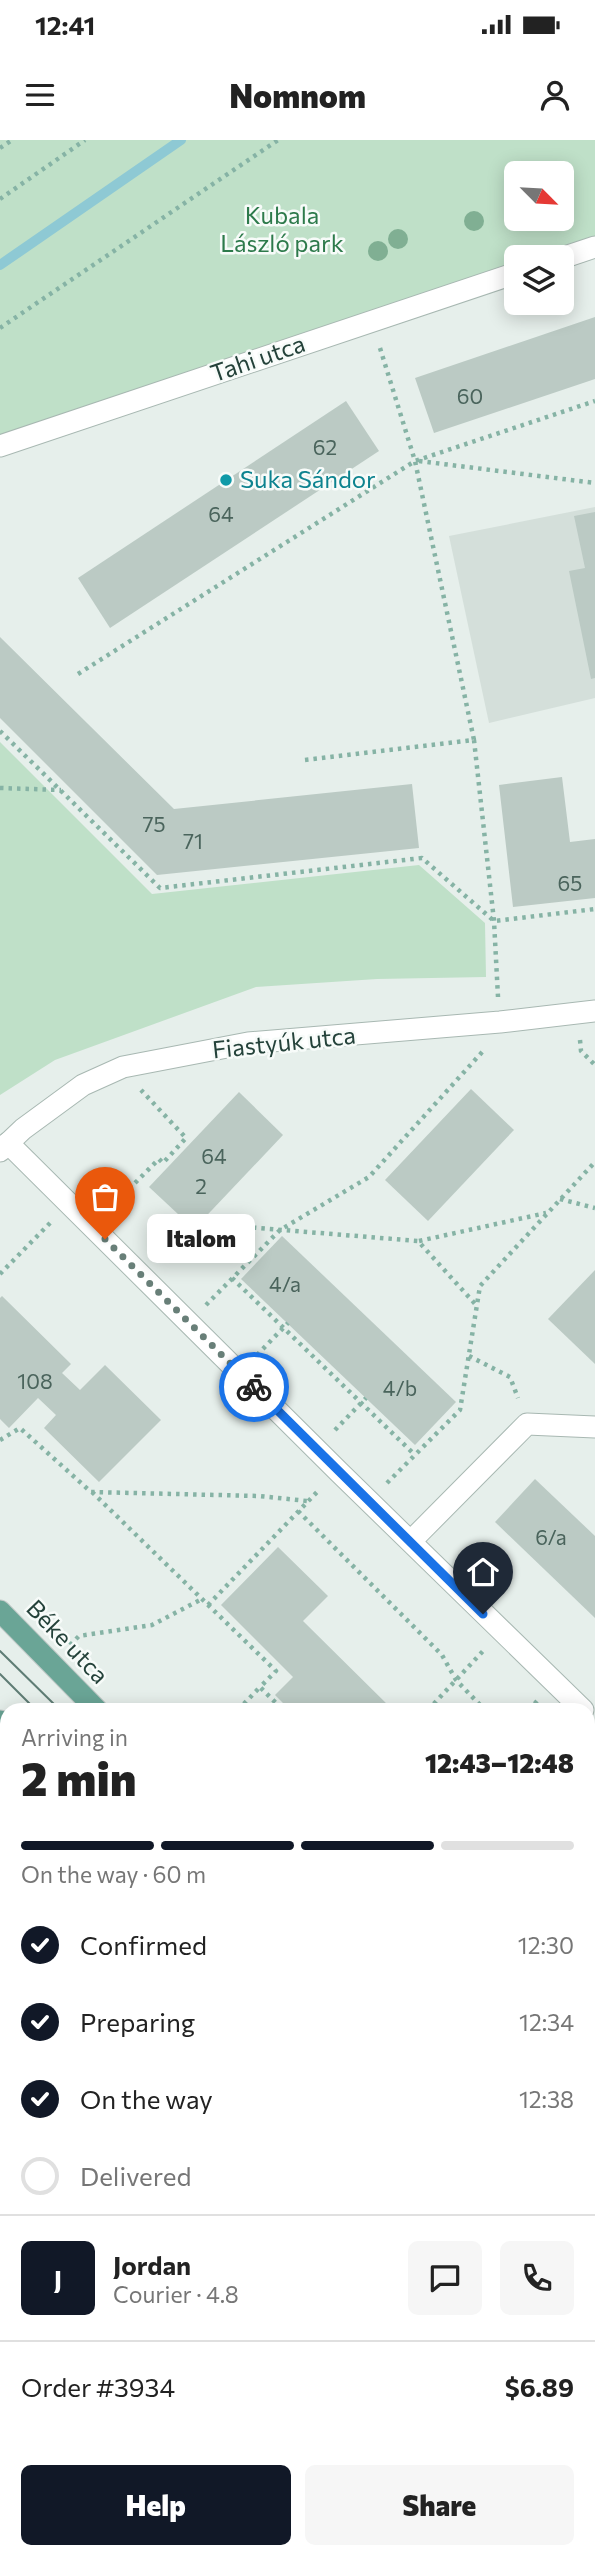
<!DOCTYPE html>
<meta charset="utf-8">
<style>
:root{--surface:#fff;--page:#f6f6f6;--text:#222;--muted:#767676;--line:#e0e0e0;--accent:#111827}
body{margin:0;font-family:Commissioner,sans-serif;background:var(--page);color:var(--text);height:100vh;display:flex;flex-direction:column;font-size:26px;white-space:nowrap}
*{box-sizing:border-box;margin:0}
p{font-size:23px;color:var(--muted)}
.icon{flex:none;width:38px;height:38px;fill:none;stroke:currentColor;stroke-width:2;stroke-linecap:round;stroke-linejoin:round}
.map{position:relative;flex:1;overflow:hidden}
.sheet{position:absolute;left:0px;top:1563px;width:595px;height:856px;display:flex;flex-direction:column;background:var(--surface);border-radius:21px 21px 0 0;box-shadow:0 4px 18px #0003}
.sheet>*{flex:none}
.needle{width:46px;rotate:114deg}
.tools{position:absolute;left:504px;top:21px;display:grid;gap:14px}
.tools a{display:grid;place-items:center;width:70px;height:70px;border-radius:10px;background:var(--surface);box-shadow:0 4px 18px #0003;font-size:35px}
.pin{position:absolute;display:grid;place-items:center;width:60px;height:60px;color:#fff;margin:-72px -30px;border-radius:50% 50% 50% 0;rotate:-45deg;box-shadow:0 0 7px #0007}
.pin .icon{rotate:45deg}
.courier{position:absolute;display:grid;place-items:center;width:70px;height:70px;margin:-35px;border:5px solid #1a73e8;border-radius:50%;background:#fff;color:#222;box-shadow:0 2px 9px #0007}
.bubble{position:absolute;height:49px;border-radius:10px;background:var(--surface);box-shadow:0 4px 18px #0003;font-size:23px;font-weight:800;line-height:49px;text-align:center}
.summary em{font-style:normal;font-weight:800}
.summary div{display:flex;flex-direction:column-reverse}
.summary{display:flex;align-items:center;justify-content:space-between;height:119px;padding:0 21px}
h1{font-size:46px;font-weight:800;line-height:52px}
.bar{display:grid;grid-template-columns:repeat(4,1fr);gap:10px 7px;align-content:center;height:84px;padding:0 21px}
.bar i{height:9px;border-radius:5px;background:var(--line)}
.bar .on{background:var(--accent)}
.bar p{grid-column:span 4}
.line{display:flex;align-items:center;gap:18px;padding:0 21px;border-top:2px solid var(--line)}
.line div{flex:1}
.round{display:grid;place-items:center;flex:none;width:74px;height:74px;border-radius:10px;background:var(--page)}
ol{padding:0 21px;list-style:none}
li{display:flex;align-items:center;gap:21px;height:77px}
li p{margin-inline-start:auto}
li .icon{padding:7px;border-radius:50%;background:var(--accent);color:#fff;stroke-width:4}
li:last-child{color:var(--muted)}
li i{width:38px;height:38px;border:4px solid var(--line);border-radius:50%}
.primary-button{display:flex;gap:14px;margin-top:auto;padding:14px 21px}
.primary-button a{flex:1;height:80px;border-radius:10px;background:var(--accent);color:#fff;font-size:28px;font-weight:800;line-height:80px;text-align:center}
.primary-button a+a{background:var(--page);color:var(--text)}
.status{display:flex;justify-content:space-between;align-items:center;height:49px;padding:0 35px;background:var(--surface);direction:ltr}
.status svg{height:19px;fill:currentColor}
header{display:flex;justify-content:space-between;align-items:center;height:91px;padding:0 21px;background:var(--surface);font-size:32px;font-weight:800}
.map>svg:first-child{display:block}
.built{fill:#d4dfda}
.green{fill:#bfe0c8;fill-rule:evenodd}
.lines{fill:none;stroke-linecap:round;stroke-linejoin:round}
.stream{stroke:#8ec9d4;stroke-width:10}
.building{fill:#bbcac4}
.minor-casing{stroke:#a8b8b2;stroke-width:23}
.major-casing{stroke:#c2cac8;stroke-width:23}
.path{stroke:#86b3a5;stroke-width:4.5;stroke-dasharray:3.5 5;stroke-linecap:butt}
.minor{stroke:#fff;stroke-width:21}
.major{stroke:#6aa596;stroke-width:21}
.tram{stroke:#5f7d75;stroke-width:2}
.tree{fill:#80af93}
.done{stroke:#687f78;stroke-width:7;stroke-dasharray:0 12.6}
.route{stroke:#1a73e8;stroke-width:9}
.culture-dot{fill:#0f9aa8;stroke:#f7fbf9;stroke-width:2.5}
.labels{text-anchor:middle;stroke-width:5;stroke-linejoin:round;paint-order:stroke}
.number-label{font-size:21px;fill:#4a645c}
.park-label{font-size:24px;fill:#2d7a4b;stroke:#f7fbf9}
.street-label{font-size:24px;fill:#24423a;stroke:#f7fbf9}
.culture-label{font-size:24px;fill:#0d838f;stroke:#f7fbf9;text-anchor:start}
</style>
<div class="status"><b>12:41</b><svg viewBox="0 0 49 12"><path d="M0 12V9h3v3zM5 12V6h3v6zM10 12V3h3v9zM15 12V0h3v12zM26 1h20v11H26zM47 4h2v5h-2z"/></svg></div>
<header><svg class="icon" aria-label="menu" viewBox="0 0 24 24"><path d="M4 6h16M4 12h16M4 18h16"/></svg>Nomnom<svg class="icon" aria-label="person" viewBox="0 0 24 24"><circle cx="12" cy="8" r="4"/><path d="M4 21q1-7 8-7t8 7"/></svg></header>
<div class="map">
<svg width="595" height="2417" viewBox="0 0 595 2417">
<rect width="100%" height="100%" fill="#e6efeb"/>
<!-- built -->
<polygon class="built" points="595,367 595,558 489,583 449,396"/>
<!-- green -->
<g class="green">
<path d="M0,0H595V107L562,117H516V133L0,306ZM516,33H562V79H516Z"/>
<polygon points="0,602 152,754 419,725 485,783 486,837 377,839 256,847 55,920 0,955"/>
</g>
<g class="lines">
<!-- stream -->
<polyline class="stream" points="0,125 181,0"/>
</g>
<!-- building -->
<g class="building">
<polygon points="595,177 595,239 434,293 415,238"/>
<polygon points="346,261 379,311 110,488 78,438"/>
<polygon points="595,372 595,538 591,539 569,431 585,428 574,376"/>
<polygon points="0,497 174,669 412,644 419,708 157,735 0,578"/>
<polygon points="562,637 570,702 595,699 595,758 513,767 499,645"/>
<polygon points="471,949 514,990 428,1081 385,1040"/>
<polygon points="239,952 283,995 194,1089 149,1047"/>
<polygon points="282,1096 456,1262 415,1305 241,1139"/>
<polygon points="595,1130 595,1224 548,1179"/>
<polygon points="2,1156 71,1224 62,1233 80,1250 105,1225 161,1280 99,1342 44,1288 56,1275 38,1258 9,1288 0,1279 0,1158"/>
<polygon points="535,1339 595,1396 595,1478 495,1382"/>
<polygon points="278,1407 328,1456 303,1481 393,1570 290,1570 275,1555 293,1537 221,1465"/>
<polygon points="588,1713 595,1720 595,1815 588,1822"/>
<polygon points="0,1806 7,1813 7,1843 2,1849 7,1854 7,1919 0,1927"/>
<polygon points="7,2102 7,2202 0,2209 0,2130 5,2124 0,2119 0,2110"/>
<polygon points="588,2380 595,2386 595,2417 355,2417 360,2412 588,2412"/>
<polygon points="11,2412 114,2412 109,2417 5,2417"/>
</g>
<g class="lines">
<defs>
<g id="minor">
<polyline points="562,118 595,107"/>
<polyline points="0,306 516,133"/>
<polyline points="8,1003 339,1332 583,1570"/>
<polyline points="0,1011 23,989 83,945 123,927 248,903 500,882 595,871"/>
<polyline points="411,1401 527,1284 595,1287"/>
<polyline points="0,1694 7,1707"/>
<polyline points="0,1988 7,1980"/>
<polyline points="194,2417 199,2412"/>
</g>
<g id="major">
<polyline points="0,1471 97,1570"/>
<polyline points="0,1581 7,1588"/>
<polyline points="588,2044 595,2050"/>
<polyline points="588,2156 595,2163"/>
</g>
</defs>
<!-- minor casing -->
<use href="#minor" class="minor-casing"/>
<!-- major casing -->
<use href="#major" class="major-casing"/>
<!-- path -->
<g class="path">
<polyline points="0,8 12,0"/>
<polyline points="0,59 85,0"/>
<polyline points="0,188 278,0"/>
<polyline points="380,208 415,321 474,600"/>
<polyline points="419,321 595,343"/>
<polyline points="78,534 415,321 595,261"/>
<polyline points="0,591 160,748 422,718 494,781 595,769"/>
<polyline points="305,620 474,600 494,781 498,857"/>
<polyline points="0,648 61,650"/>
<polyline points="580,900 581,911 595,925"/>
<polyline points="560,1059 595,1068"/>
<polyline points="111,1067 159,1019 163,1023 186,998 141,950"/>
<polyline points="419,1101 546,1073"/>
<polyline points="150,1108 168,1090 194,1091 246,1087 418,1101 477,1166"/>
<polyline points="0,1134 51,1082"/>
<polyline points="232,1138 415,1315"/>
<polyline points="206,1165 280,1090 369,1037 484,910"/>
<polyline points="257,1215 288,1183"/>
<polyline points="469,1216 510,1237 518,1258"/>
<polyline points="335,1290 366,1258"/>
<polyline points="0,1300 20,1288 91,1352 259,1356 307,1361"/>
<polyline points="387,1343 460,1270 480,1146 595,1022"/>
<polyline points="92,1352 276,1531 260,1547 283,1570"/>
<polyline points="298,1371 442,1515 456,1540 485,1570"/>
<polyline points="208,1465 320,1349"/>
<polyline points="70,1505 79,1496 152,1485 202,1459"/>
<polyline points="238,1570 260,1547"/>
<polyline points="428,1570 484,1510"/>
<polyline points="529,1570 537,1561"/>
<polyline points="588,1640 595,1645"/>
<polyline points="588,1835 595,1828"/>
<polyline points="588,1839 595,1841"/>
<polyline points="588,1841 595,1848"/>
</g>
<!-- minor -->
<use href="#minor" class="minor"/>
<!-- major -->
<use href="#major" class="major"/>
<!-- tram -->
<g class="tram">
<polyline points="0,1511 60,1570"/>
<polyline points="0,1534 36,1570"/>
<polyline points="588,2086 595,2093"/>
<polyline points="588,2111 595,2118"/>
</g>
</g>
<!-- trees -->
<g class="tree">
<circle cx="474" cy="81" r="10"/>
<circle cx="398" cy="99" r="10"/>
<circle cx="378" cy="111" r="10"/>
</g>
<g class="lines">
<!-- done -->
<polyline class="done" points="105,1099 254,1247"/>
<!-- route -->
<polyline class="route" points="254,1247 483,1474"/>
</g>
<!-- markers -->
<circle class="culture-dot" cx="226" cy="340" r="7"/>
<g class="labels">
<!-- number labels -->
<g class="number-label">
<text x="470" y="264">60</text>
<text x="325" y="315">62</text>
<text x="221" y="382">64</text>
<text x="154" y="692">75</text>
<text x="193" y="709">71</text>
<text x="570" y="751">65</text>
<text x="214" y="1024">64</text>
<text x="201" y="1054">2</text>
<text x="285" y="1152">4/a</text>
<text x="35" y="1249">108</text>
<text x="400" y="1256">4/b</text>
<text x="551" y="1405">6/a</text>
</g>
<!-- park labels -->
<g class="park-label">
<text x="282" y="84">Kubala<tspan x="282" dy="28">László park</tspan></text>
</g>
<!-- street labels -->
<g class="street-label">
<text transform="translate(258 219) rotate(-19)" y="8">Tahi utca</text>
<text transform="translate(284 903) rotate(-6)" y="8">Fiastyúk utca</text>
<text transform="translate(67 1502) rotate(46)" y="8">Béke utca</text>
</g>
<!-- culture labels -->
<g class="culture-label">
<text x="240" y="348">Suka Sándor</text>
</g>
</g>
</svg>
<div class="tools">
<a><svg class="needle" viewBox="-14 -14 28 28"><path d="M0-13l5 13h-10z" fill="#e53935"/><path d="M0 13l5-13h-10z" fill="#767676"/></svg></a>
<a><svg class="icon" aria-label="layers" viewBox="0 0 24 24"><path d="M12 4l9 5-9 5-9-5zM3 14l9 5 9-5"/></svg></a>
</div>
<div class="pin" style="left:105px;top:1099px;background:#ea580c"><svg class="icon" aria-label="bag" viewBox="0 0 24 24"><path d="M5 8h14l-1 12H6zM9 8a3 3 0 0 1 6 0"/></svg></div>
<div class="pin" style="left:483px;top:1474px;background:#1f2937"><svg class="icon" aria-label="home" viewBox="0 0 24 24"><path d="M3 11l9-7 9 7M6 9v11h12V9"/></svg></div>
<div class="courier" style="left:254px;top:1247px"><svg class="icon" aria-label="bike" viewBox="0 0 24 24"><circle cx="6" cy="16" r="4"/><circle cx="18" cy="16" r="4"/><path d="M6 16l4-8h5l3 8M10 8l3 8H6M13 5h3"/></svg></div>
<div class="bubble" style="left:147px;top:1074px;width:108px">Italom</div>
<section class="sheet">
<div class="summary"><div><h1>2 min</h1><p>Arriving in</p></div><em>12:43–12:48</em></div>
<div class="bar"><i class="on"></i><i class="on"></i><i class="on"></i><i></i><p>On the way · 60 m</p></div>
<ol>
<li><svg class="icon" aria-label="check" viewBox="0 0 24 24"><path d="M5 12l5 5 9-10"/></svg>Confirmed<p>12:30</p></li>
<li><svg class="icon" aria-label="check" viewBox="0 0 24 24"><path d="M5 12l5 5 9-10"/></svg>Preparing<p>12:34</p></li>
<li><svg class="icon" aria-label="check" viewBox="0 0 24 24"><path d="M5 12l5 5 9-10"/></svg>On the way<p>12:38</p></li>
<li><i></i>Delivered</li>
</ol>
<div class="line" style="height:126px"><b class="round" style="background:var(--accent);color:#fff">J</b><div><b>Jordan</b><p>Courier · 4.8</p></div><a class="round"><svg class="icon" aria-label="chat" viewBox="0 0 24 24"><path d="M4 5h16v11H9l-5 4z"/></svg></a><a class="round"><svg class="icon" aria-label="phone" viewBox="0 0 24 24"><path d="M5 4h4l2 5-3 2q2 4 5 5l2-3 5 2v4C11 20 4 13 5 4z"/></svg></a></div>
<div class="line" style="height:91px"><div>Order #3934</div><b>$6.89</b></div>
<div class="primary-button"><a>Help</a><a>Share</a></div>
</section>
</div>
